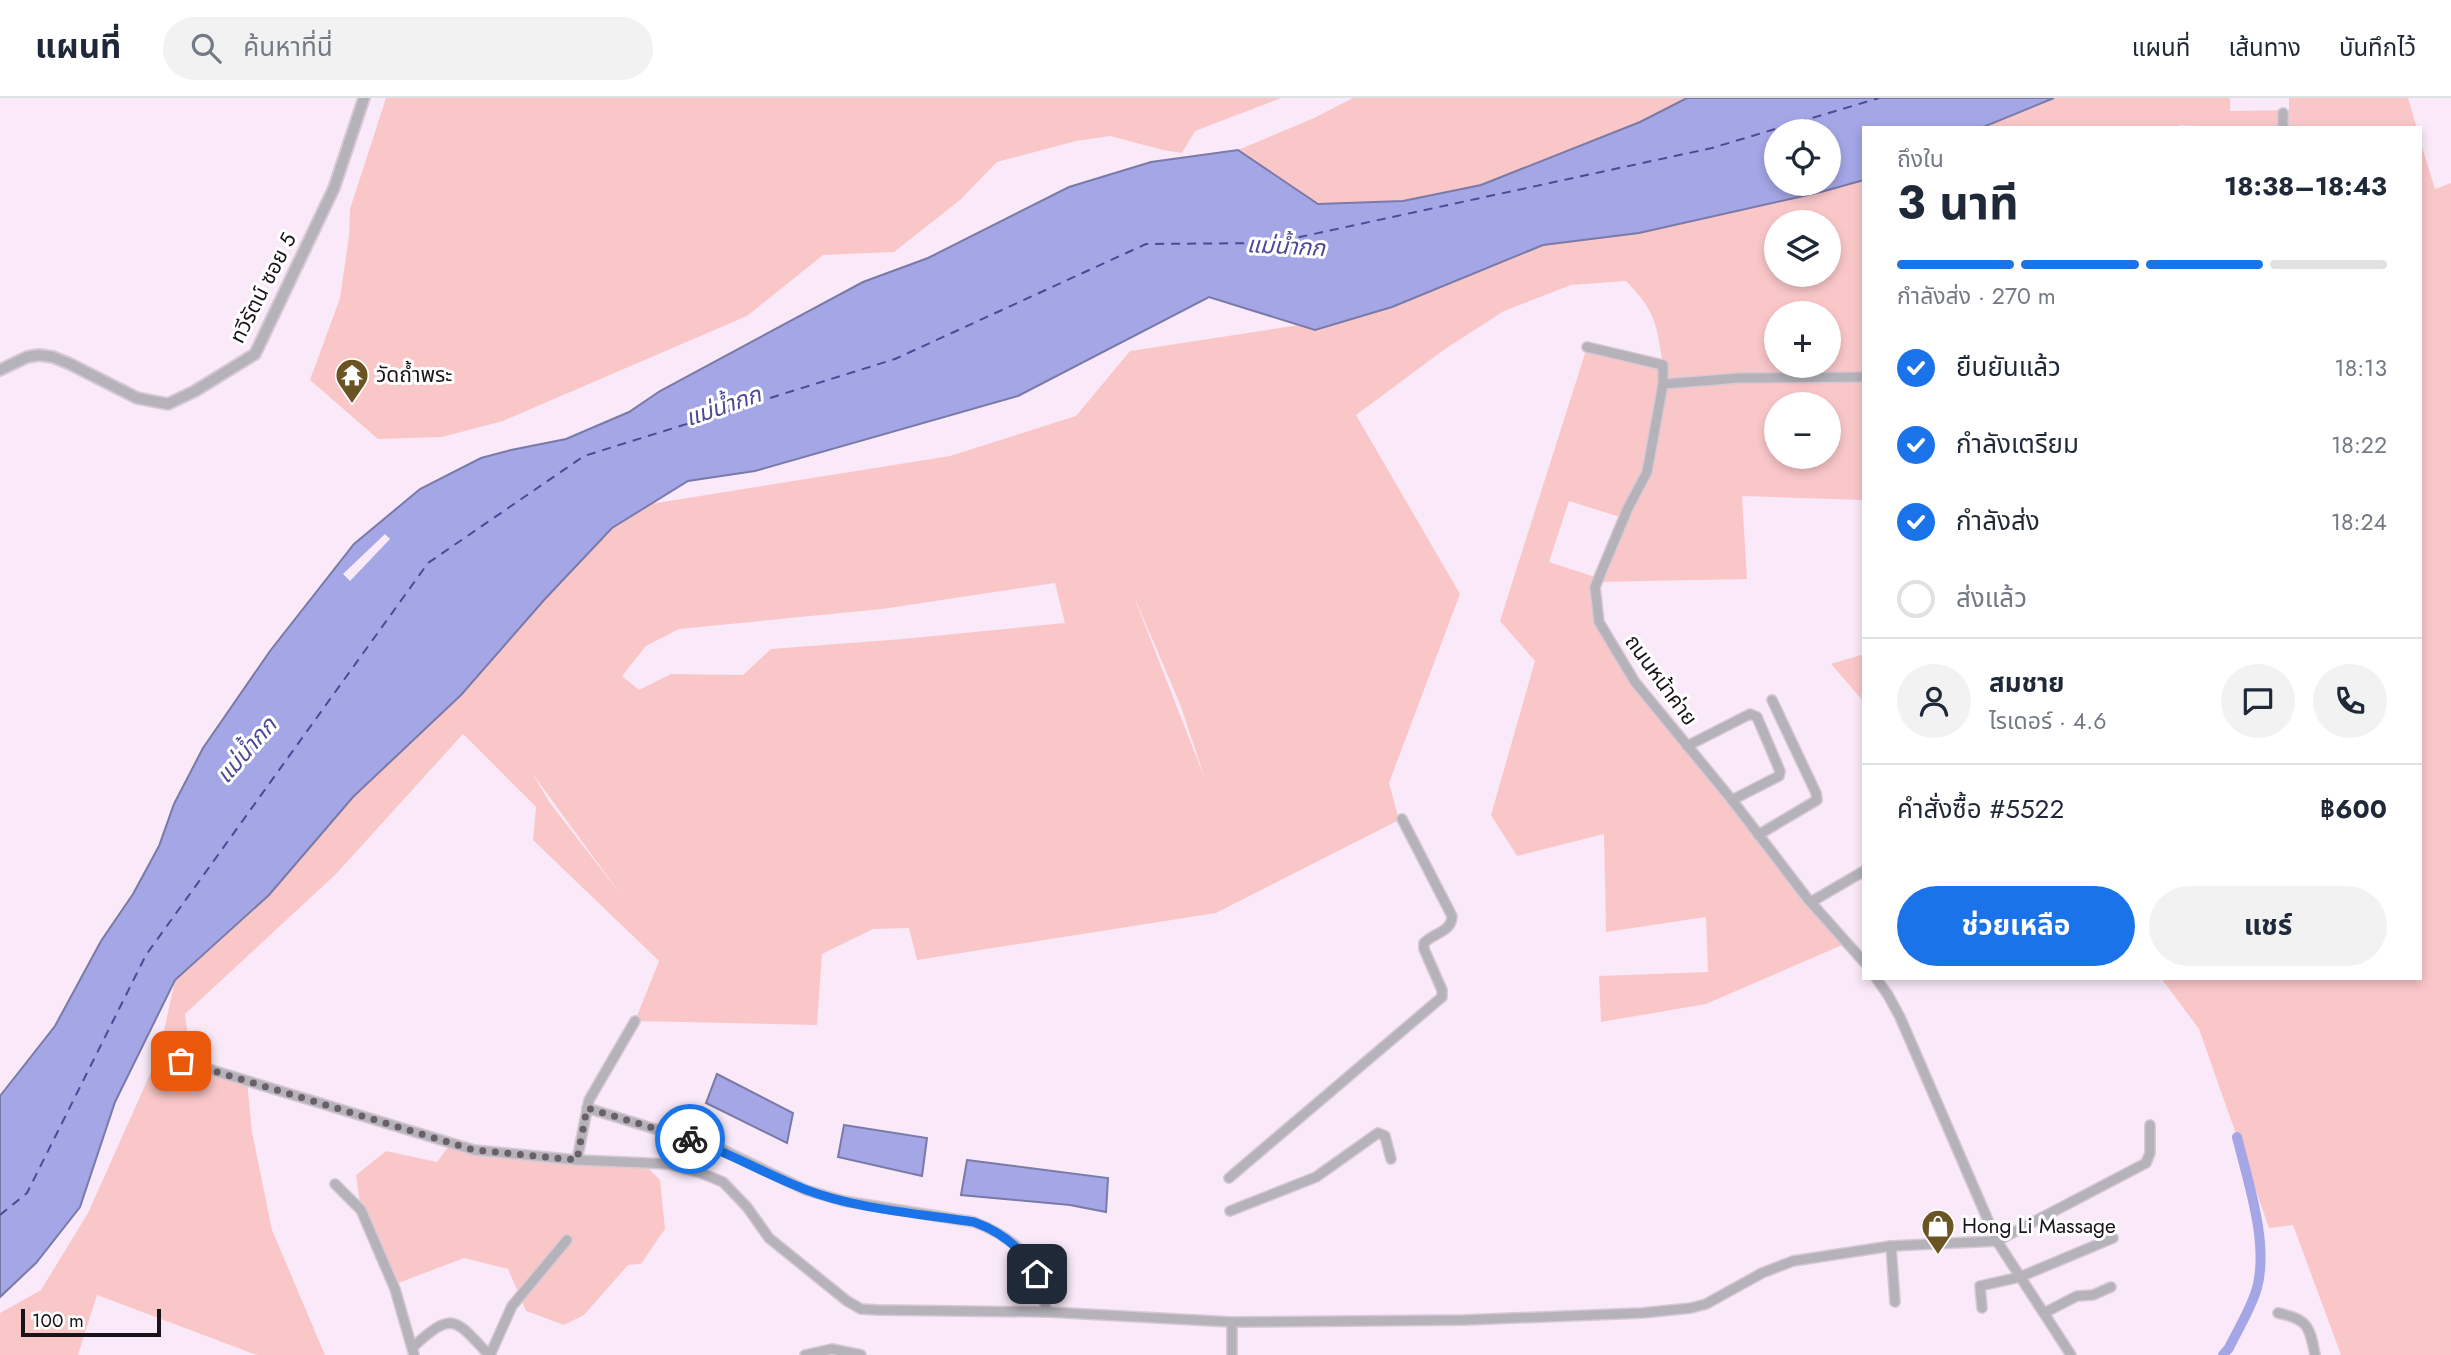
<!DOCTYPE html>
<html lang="th">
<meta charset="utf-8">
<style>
:root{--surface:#fff;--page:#f2f2f3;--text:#1f2937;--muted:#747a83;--line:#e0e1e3;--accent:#1a73e8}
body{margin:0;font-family:Jost,"Noto Sans Thai",sans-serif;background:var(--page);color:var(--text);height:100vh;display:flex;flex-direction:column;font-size:26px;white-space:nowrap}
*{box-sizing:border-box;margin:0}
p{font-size:23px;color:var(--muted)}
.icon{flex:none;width:38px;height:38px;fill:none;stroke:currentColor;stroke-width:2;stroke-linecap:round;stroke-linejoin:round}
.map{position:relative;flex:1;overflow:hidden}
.panel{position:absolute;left:1862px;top:28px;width:560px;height:854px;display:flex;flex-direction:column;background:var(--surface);border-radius:0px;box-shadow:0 4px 10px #0003}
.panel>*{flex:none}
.controls{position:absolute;left:1764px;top:21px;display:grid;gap:14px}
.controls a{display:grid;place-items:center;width:77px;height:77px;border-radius:50%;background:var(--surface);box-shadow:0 4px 10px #0003;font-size:35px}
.scale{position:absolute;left:21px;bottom:18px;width:140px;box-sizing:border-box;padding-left:7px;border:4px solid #191419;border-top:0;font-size:19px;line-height:24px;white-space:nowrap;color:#191419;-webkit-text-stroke:5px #fff;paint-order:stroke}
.pin{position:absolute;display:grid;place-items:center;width:60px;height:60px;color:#fff;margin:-30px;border-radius:14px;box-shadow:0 4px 10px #0006}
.courier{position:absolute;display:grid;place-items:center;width:70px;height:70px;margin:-35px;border:5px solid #1a73e8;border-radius:50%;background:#fff;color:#222;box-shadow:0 2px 9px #0007}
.summary em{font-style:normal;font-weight:700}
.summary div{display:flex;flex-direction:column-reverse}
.summary{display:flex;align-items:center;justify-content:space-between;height:119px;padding:0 35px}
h1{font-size:46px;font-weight:700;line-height:52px}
.bar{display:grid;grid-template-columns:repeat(4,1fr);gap:10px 7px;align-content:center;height:84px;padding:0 35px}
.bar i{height:9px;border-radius:5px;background:var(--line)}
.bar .active{background:var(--accent)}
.bar p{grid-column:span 4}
.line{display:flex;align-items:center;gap:18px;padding:0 35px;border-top:2px solid var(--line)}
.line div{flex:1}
.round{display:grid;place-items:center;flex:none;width:74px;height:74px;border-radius:37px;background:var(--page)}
ol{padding:0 35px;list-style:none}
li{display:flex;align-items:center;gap:21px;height:77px}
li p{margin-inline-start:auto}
li .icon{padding:7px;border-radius:50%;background:var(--accent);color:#fff;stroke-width:4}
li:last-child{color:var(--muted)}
li i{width:38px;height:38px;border:4px solid var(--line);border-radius:50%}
.button{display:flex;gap:14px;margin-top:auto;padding:14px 35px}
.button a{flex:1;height:80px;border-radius:42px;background:var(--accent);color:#fff;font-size:28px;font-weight:700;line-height:80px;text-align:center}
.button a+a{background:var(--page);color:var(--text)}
header{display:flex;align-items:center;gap:42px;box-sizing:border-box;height:98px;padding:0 35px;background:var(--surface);border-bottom:2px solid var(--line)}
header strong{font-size:33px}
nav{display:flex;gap:38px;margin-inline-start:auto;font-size:24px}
.search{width:490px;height:63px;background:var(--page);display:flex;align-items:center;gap:18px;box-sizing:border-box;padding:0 24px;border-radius:38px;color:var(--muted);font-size:26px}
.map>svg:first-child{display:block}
.green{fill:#fac7c9;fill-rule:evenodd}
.water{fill:#a4a6e6;stroke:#7a7aa8;stroke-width:2;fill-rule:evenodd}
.pier{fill:#faeaf9}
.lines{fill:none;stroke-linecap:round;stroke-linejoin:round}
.canal{stroke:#a4a6e6;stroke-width:10}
.ferry{stroke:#4d4996;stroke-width:2;stroke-dasharray:9 7;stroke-linecap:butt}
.minor-casing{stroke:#d6c8d5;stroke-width:12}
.tertiary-casing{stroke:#d6c8d5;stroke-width:14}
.minor{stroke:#b5b2ba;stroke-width:9}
.tertiary{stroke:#b5b2ba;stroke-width:10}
.done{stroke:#685f67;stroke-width:7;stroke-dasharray:0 12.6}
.route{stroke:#1a73e8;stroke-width:9}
.labels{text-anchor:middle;stroke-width:6;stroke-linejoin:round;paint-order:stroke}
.street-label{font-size:21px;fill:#191419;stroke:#fff}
.poi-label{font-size:21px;fill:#191419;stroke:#fff;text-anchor:start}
.water-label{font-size:23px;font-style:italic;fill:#4d4996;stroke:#fff}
</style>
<header>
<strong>แผนที่</strong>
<div class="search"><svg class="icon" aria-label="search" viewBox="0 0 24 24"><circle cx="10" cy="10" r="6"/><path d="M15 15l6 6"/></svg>ค้นหาที่นี่</div>
<nav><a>แผนที่</a><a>เส้นทาง</a><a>บันทึกไว้</a></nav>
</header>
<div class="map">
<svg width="2451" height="1257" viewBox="0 0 2451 1257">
<rect width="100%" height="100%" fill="#faeaf9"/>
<!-- green -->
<g class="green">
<polygon points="386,0 1281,0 1195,33 1182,55 1163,52 1110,38 1076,43 997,64 960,102 894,154 823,157 747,218 503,323 442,339 378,341 310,282 340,200 349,138 350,111"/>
<polygon points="1353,0 1687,0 1640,24 1481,87 1404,103 1318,106 1238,52 1314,20"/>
<polygon points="2054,0 2230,0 2230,13 2289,12 2289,0 2408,0 2417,30 2202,30 2202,28 2179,27 2178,30 1981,30"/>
<polygon points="2420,42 2435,91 2451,85 2451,1257 2341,1257 2293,1127 2269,1130 2199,931 2161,880 2420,880"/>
<path d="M1864,82V402L1742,398L1747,481L1597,484L1599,524L1615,551L1687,648L1847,845L1706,906L1601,924L1599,878L1708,874L1706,819L1606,834L1604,736L1517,758L1491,717L1535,563L1500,523L1587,249L1663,266C1656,225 1656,214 1626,183L1571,187L1504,213L1445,251L1356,317L1460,496L1389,685L1399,722L1216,815L917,862L909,830L873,831L822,856L817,927L635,923L659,863L533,742L536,709L463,636L336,776L185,916L191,963L247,983L252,1034L272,1132L325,1257H257L97,1197L78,1257H0V1215L41,1192L88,1115L159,956L175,882L353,699L461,597L544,502L612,429L650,406L950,358L1076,318L1130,253L1299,227L1315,232L1392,209L1543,147L1639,135ZM1776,124H1829V177H1776ZM1776,215H1829V268H1776ZM1776,306H1829V359H1776ZM1569,403L1623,420L1598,480L1549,464ZM1055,485L1065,525L903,541L771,551L743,577L671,576L639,592L622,578L646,548L679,531L882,511ZM1136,503L1180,606L1205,681L1136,504ZM532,675L621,797L550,705Z"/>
<polygon points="1864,556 1864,604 1831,566"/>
<polygon points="451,1045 474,1052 643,1065 660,1082 665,1131 641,1166 628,1167 584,1217 564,1227 526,1213 508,1171 464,1160 393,1187 361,1112 356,1077 386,1053 437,1064"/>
</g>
<!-- water -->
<g class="water">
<path d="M1687,0H2054L1981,30H1864V82L1821,94L1639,135L1543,147L1392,209L1315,232L1209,199L1018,298L755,373L688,383L612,430L544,502L461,597L353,699L269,797L175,882L115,1004L80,1109L36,1165L0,1199V998L55,928L101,843L133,796L159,748L174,706L203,650L270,553L354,446L420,391L481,360L511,352L566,341L629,314L660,293L863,184L928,160L1069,89L1151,64L1238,52L1318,106L1403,103L1481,87L1640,24ZM1776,33H1829V86H1776Z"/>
<polygon points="717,976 793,1015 787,1045 706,1005"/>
<polygon points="844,1027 927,1040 922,1078 838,1059"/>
<polygon points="967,1062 1108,1080 1106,1114 1070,1107 961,1097"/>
</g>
<!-- pier -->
<polygon class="pier" points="385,436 390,441 350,483 343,476"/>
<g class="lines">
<!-- canal -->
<path class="canal" d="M2223,1257L2229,1250C2238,1231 2251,1211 2257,1190C2269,1145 2248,1084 2237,1039"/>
<!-- ferry -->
<polyline class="ferry" points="0,1117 27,1095 146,857 428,465 584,358 895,261 1146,146 1272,145 1712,50 1879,0"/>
<defs>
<g id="minor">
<polyline points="2283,15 2283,30"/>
<polyline points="1587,249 1663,267 1663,286 1647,374 1628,410 1595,489 1599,524 1635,584 1732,702 1807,800 1864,864"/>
<polyline points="1663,286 1739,280 1864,279"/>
<polyline points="1687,648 1750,616 1757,619 1780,673 1779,678 1732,702"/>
<polyline points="1758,737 1817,702 1816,695 1772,602"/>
<polyline points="1811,804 1864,773"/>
<polyline points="1876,880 1888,897 1900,919 1997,1143 2071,1257"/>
<polyline points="159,956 474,1052 577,1062 669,1066 701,1075 723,1084 747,1109 769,1140 847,1203 861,1211 878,1212 1048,1214 1232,1224 1464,1222 1642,1215 1691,1210 1706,1206 1762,1175 1793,1163 1891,1148 1997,1143 2146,1065 2150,1055 2150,1027"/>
<path d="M587,1010L723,1052L806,1092L844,1103L974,1124C1000,1134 1026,1150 1038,1176C1043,1189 1041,1201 1048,1214"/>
<polyline points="577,1062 589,1002 635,923"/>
<path d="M1229,1080L1442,899V892L1424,851V845C1433,835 1452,834 1452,818L1402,721"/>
<polyline points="335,1086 361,1112 395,1191 414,1257"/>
<polyline points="1230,1113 1316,1079 1378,1035 1385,1038 1391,1061"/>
<polyline points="1891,1148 1895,1204"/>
<polyline points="1982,1210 1980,1188 2020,1179 2113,1140"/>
<polyline points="2044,1215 2077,1198 2093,1197 2111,1189"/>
<path d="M2278,1215C2307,1221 2310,1228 2315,1257"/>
<polyline points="1232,1224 1232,1257"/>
<path d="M413,1249C453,1212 455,1221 489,1257"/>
<polyline points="490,1257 512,1208 567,1142"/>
<polyline points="805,1257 832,1251 861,1257"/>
</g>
<polyline id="tertiary" points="0,272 27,259 39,257 53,259 70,266 137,300 168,306 195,293 255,256 334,90 364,0"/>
</defs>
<!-- minor casing -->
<use href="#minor" class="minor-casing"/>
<!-- tertiary casing -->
<use href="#tertiary" class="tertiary-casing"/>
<!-- minor -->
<use href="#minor" class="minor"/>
<!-- tertiary -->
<use href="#tertiary" class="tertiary"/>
</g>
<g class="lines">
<!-- done -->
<polyline class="done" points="181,963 474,1052 577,1062 587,1010 690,1041"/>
<!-- route -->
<path class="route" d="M690,1041C730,1055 765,1076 804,1091C854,1111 921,1116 974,1124C1002,1134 1022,1150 1037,1176"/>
</g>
<!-- icons -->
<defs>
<symbol id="temple-pin" viewBox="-11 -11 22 30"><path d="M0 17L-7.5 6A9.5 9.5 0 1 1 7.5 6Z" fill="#6b5424" stroke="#fff"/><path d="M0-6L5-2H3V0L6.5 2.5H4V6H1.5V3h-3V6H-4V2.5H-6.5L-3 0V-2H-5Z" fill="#fff"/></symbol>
<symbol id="shop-pin" viewBox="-11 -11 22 30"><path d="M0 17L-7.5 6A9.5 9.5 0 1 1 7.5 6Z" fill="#6b5424" stroke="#fff"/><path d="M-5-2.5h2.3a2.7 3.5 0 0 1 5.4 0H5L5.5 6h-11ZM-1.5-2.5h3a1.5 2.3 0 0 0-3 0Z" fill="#fff"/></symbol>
</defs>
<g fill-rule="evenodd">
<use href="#temple-pin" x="333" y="258" width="38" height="52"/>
<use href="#shop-pin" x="1919" y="1109" width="38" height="52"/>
</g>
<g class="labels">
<!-- street labels -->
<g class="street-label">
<text transform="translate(263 190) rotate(-63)" y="7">ทวีรัตน์ ซอย 5</text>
<text transform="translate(1661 582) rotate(54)" y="7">ถนนหน้าค่าย</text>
</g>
<!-- poi labels -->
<g class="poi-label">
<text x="376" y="284">วัดถ้ำพระ</text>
<text x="1962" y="1135">Hong Li Massage</text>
</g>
<!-- water labels -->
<g class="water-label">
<text transform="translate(1286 148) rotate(3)" y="8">แม่น้ำกก</text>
<text transform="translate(723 308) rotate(-19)" y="8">แม่น้ำกก</text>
<text transform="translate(246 652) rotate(-49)" y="8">แม่น้ำกก</text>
</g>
</g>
</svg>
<div class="controls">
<a><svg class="icon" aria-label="locate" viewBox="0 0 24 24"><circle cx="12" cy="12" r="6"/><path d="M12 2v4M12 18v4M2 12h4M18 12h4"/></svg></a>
<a><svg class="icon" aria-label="layers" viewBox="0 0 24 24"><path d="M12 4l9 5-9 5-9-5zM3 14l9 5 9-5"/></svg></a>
<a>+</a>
<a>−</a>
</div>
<div class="scale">100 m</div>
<div class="pin" style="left:181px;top:963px;background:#ea580c"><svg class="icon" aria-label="bag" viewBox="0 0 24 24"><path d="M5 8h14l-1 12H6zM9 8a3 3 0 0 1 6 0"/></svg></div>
<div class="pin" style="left:1037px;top:1176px;background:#1f2937"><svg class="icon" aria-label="home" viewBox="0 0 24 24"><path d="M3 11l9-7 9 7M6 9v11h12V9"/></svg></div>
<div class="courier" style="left:690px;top:1041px"><svg class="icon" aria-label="bike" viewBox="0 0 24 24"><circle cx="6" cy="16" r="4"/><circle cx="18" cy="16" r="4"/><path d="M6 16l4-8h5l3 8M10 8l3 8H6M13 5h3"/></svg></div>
<section class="panel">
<div class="summary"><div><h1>3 นาที</h1><p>ถึงใน</p></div><em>18:38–18:43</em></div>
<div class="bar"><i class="active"></i><i class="active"></i><i class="active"></i><i></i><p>กำลังส่ง · 270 m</p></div>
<ol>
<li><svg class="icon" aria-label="check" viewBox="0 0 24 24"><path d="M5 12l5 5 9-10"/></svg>ยืนยันแล้ว<p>18:13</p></li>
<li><svg class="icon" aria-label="check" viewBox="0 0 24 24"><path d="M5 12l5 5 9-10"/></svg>กำลังเตรียม<p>18:22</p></li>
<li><svg class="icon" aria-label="check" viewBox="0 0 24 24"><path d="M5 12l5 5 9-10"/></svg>กำลังส่ง<p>18:24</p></li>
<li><i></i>ส่งแล้ว</li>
</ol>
<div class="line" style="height:126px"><a class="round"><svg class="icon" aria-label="person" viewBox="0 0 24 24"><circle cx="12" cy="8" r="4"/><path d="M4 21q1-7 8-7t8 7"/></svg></a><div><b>สมชาย</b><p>ไรเดอร์ · 4.6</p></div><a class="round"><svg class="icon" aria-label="chat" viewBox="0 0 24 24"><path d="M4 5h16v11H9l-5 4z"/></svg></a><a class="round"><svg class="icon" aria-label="phone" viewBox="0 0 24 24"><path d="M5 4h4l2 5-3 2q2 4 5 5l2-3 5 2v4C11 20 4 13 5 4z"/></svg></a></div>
<div class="line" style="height:91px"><div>คำสั่งซื้อ #5522</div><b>฿600</b></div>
<div class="button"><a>ช่วยเหลือ</a><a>แชร์</a></div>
</section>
</div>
